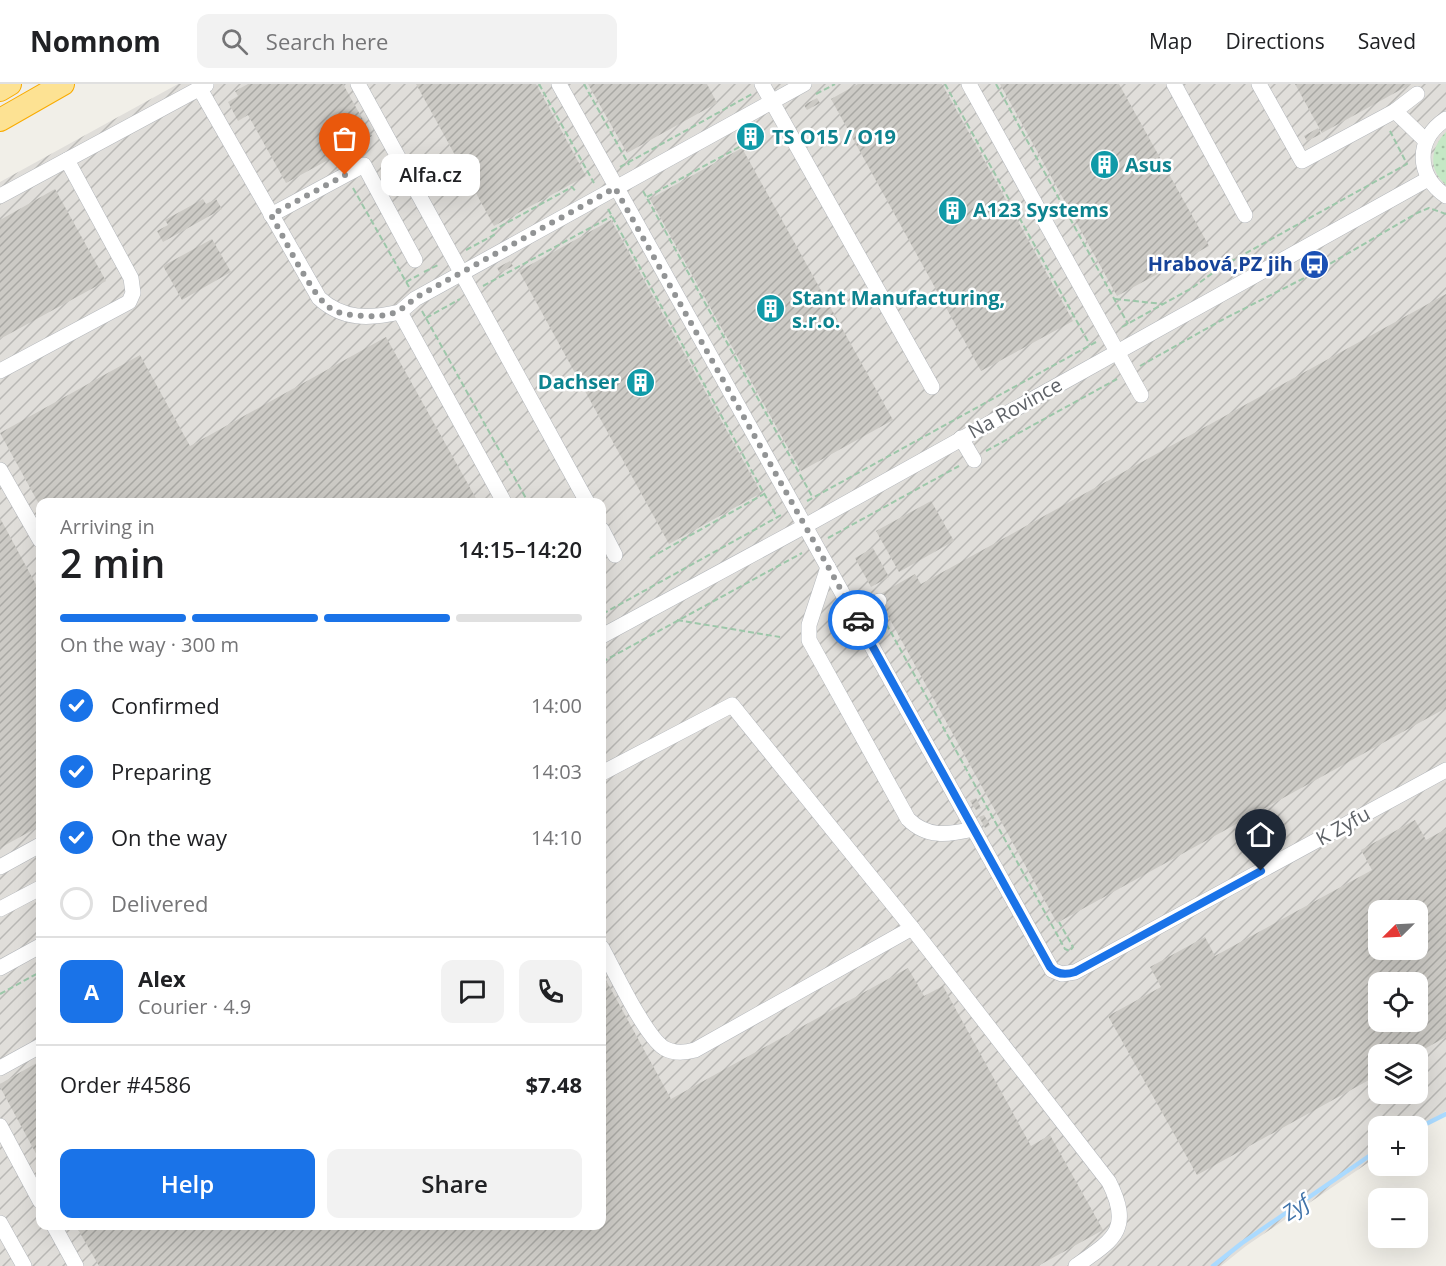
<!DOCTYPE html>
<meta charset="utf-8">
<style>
:root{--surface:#fff;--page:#f2f2f2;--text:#202124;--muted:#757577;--line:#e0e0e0;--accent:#1a73e8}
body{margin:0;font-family:"Open Sans",sans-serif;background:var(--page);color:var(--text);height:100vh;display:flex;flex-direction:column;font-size:22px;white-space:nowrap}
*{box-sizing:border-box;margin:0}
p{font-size:20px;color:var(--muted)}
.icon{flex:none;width:33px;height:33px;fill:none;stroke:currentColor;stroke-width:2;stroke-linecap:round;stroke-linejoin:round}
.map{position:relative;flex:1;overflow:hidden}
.drawer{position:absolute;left:36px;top:414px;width:570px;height:732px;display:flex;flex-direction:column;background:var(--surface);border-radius:12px;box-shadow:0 6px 24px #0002}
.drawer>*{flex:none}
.needle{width:39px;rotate:246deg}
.tools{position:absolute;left:1368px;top:816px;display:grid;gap:12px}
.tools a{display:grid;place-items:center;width:60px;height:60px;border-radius:12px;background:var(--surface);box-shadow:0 6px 24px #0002;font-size:30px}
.pin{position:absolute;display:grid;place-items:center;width:51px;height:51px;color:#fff;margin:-62px -26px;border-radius:50% 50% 50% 0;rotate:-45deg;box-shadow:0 0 6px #0007}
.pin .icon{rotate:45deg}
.courier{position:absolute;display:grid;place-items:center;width:60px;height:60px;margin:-30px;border:4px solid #1a73e8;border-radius:50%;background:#fff;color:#222;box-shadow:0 2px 8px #0007}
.bubble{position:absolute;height:42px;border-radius:12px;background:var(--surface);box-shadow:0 6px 24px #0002;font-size:20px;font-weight:600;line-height:42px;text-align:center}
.headline em{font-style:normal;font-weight:600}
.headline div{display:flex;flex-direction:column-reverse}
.headline{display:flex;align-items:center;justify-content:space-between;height:102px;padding:0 24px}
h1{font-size:39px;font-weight:600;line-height:45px}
.bar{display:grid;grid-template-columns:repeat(4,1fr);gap:9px 6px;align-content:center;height:72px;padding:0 24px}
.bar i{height:8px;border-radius:4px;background:var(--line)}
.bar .current{background:var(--accent)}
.bar p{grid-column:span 4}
.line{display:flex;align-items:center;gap:15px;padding:0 24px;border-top:2px solid var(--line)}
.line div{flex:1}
.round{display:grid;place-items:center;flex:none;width:63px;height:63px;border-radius:12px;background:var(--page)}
ol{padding:0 24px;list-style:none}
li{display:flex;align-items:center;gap:18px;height:66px}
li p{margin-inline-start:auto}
li .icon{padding:6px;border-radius:50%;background:var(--accent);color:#fff;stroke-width:4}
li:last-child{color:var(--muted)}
li i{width:33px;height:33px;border:3px solid var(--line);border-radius:50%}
.button{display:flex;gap:12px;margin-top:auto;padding:12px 24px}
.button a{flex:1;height:69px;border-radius:12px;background:var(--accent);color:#fff;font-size:24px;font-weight:600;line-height:69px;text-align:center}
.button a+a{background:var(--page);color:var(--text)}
header{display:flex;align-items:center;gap:36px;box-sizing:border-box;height:84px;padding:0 30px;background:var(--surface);border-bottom:2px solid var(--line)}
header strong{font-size:28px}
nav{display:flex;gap:33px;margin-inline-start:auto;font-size:21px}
.search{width:420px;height:54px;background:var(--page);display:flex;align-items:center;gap:15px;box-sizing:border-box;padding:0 21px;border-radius:12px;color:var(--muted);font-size:22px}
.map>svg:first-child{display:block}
.industrial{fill:url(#industrial-furrows);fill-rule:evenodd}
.grass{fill:url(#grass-dots)}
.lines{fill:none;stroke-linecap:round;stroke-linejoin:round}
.stream{stroke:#aadaff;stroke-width:4.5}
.building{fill:url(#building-hatch);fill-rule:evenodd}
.minor-casing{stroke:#b5b8bc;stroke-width:16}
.highway-casing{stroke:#f9ab00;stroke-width:24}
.path{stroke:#9cc7a9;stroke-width:2;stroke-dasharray:6 3;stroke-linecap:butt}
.minor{stroke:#fff;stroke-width:15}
.highway{stroke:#fde293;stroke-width:22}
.done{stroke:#929495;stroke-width:6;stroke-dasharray:0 10.8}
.route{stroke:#1a73e8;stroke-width:8}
.labels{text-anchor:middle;stroke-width:5;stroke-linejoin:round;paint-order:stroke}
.culture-label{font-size:20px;font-weight:bold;fill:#0d838f;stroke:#fff;text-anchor:start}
.transit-label{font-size:20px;font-weight:bold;fill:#164399;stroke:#fff;text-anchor:end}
.street-label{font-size:20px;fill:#5f6368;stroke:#fff}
.water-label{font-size:21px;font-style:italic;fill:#4174aa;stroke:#fff}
</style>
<header>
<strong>Nomnom</strong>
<div class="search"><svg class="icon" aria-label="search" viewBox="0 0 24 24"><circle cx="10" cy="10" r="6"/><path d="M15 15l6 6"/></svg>Search here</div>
<nav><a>Map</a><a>Directions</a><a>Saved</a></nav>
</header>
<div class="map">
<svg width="1446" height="1182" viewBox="0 0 1446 1182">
<defs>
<pattern id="industrial-furrows" width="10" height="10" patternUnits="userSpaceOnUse" patternTransform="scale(1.5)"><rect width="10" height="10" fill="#e0deda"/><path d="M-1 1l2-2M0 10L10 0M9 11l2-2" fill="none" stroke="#b9b8b5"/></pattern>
<pattern id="grass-dots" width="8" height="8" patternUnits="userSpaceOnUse" patternTransform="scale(1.5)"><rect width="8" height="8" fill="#c5e8c5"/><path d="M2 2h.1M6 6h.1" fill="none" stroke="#a3c0a4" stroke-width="1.8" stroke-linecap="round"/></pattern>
<pattern id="building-hatch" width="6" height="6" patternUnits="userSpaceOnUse" patternTransform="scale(1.5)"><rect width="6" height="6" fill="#cccac5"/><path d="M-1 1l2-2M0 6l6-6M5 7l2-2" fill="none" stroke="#a9a8a4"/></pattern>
</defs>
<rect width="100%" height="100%" fill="#f1efe8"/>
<!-- industrial -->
<path class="industrial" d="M178,0H1446V1027L1418,1046V1042H1378V1072L1246,1162L1221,1182H0V98ZM40,418H602V1142H40ZM1378,826H1418V866H1378ZM1378,898H1418V938H1378ZM1378,970H1418V1010H1378Z"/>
<!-- grass -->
<path class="grass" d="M1446,48V101C1428,86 1430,64 1446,48Z"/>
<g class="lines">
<!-- stream -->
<g class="stream">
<polyline points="1418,1044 1446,1030"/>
<polyline points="1213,1182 1242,1159 1378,1066"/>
</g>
</g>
<!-- building -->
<g class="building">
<polygon points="248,0 343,0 372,52 286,99 248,31 238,37 228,18 238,12 235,7"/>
<polygon points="416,0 536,0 586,92 494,142"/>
<polygon points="588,0 707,0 717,19 627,69"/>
<polygon points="858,0 942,0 1073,237 981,287 831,15"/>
<polygon points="1000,0 1119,0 1209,162 1117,212"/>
<polygon points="1295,0 1411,0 1322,49"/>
<polygon points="817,14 820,19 807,26 804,21"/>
<polygon points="1318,44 1321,50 1307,57 1304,52"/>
<polygon points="756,47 760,52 745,60 742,54"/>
<polygon points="742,64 893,336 801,387 650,115"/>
<polygon points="55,105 106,197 0,255 0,136"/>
<polygon points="203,115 206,120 216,115 222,125 163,158 157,147 168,141 165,136"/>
<polygon points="611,136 761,409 669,460 519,187"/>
<polygon points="212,155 231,188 182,216 163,182"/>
<polygon points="510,177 513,182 500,189 497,184"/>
<polygon points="1446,210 1446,624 1057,839 877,512 915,490 921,500"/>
<polygon points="386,253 478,418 40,418 40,422 0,349 140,271 190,362"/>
<polygon points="931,417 954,457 899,488 876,447"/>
<polygon points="0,434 40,508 40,742 0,764"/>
<polygon points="873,464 889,493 871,503 855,474"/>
<polygon points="976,714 981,724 976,726 970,717"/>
<polygon points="984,731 990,741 985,744 979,733"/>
<path d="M1415,736L1426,756L1446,745V953L1415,970H1378V991L1197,1091L1108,932L1161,903L1150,883L1205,853L1215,872L1372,786L1361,766ZM1378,826H1418V866H1378ZM1378,898H1418V938H1378Z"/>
<polygon points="908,884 924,912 943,902 1031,1062 1050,1051 1103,1146 1038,1182 99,1182 76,1142 602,1142 602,889 671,1015"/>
<polygon points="40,977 40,1077 0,1003 0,1000"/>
</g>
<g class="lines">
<defs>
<g id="minor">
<polyline points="358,0 587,418"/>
<polyline points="559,0 1052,886 1062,890 1075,888 1446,686"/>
<polyline points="762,0 932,303"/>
<polyline points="969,0 1141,311"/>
<polyline points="1174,0 1245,131"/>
<polyline points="1259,0 1302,77 1395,27 1426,57"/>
<path d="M200,5L319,214C343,236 369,235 400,228L504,418"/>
<polyline points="1395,27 1417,10"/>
<path d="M1446,35C1415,55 1416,92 1446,112"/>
<polyline points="0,112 206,1"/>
<polyline points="271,131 364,81 415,176"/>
<polyline points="400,228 415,215 804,0"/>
<polyline points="0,287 129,218 133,209 131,194 67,76"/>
<polyline points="961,354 974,376"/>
<polyline points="0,386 40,456"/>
<polyline points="602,446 615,471"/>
<path d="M828,483L809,541V556L908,735C927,754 948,751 973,745"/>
<polyline points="854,530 879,517"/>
<polyline points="602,552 805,442 1428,95"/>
<path d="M602,689L732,621L912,844L1109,1098C1133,1146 1113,1156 1076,1182"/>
<polyline points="0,783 40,761"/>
<polyline points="0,825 40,804"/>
<path d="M602,864C614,886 645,952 664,964C674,970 684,969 695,966L912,844"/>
<polyline points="0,884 40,862"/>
<polyline points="0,984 40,962"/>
<polyline points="0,1042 40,1117"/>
<polyline points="0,1139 24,1182"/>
<polyline points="54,1142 76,1182"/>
</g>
<g id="highway">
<polyline points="0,6 10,0"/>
<polyline points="0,36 63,0"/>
</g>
</defs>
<!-- minor casing -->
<use href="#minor" class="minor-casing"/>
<!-- highway casing -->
<use href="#highway" class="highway-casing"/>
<!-- path -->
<g class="path">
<polyline points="539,0 594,99"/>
<polyline points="584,0 629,81"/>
<polyline points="945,0 1090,261"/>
<polyline points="996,0 1128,240"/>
<polyline points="816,10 835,0"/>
<polyline points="620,83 752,10"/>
<polyline points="353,104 409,203"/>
<polyline points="643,107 813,414"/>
<polyline points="647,113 743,61 739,54"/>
<polyline points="608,125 777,433"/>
<polyline points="466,166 494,151 492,147 572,103 576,108"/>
<polyline points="424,188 440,180"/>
<polyline points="406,198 419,191"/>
<polyline points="483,202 612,132"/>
<polyline points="1115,215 1163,220"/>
<polyline points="422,227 528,418"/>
<polyline points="426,234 460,215"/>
<polyline points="1122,243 1192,204 1221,183 1407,80 1390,47"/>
<polyline points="1140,282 1220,237 1316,188 1417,129 1429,124 1446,130"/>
<polyline points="986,367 1117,295"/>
<polyline points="807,417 1096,258"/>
<polyline points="828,454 959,382"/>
<polyline points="650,474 764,410"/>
<polyline points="602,527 606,528 783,430"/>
<polyline points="882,532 1065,865 1070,867 1073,863 1059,838"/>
<polyline points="677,536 780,553"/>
<polyline points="602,578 802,469"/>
<polyline points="0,910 40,888"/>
</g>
<!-- minor -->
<use href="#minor" class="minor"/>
<!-- highway -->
<use href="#highway" class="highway"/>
</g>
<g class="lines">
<!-- done -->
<path class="done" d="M345,91L271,131C284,153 311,211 330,224C340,231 353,231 365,232C388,233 398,230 415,214L615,104L858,536"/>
<!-- route -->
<path class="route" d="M858,536L1050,883C1057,891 1066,891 1075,888L1261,787"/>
</g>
<!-- icons -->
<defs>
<symbol id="building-disc" viewBox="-11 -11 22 22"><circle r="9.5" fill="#0f9aa8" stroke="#fff"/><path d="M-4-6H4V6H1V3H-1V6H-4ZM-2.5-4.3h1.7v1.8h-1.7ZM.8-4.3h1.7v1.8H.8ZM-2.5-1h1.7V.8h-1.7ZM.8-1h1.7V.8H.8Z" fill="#fff"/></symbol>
<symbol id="bus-disc" viewBox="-11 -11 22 22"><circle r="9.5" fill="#1a4fb4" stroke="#fff"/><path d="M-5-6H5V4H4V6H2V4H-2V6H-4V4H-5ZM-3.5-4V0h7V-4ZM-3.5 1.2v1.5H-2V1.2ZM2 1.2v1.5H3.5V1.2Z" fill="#fff"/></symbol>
</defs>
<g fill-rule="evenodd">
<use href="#building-disc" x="734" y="36" width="33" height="33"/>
<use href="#building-disc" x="1088" y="64" width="33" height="33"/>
<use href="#building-disc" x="936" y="110" width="33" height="33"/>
<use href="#bus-disc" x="1298" y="164" width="33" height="33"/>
<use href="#building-disc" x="754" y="208" width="33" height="33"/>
<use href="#building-disc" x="624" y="282" width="33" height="33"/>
</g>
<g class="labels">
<!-- culture labels -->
<g class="culture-label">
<text x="772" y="60">TS O15 / O19</text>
<text x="1125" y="88">Asus</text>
<text x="973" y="133">A123 Systems</text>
<text x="792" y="221">Stant Manufacturing,<tspan x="792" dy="23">s.r.o.</tspan></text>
<text x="619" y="305" text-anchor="end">Dachser</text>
</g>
<!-- transit labels -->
<g class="transit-label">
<text x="1293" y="187">Hrabová,PZ jih</text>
</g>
<!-- street labels -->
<g class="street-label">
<text transform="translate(1015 324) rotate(-29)" y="7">Na Rovince</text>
<text transform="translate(1343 742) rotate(-29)" y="7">K Zyfu</text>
</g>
<!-- water labels -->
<g class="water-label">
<text transform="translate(1296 1124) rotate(-35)" y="7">Zyf</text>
</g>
</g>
</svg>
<div class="tools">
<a><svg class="needle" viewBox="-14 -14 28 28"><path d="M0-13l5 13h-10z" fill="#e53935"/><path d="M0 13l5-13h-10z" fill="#757577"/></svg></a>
<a><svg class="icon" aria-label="locate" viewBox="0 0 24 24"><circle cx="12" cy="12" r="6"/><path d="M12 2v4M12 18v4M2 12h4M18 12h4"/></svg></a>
<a><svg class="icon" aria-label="layers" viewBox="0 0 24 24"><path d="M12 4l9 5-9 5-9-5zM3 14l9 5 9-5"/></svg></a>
<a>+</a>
<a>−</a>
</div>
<div class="pin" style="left:345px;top:91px;background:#ea580c"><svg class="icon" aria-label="bag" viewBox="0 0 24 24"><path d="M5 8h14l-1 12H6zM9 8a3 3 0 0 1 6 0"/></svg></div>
<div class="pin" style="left:1261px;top:787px;background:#1f2937"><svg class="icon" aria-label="home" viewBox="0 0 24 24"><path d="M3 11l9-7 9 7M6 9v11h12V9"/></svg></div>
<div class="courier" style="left:858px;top:536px"><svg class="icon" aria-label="car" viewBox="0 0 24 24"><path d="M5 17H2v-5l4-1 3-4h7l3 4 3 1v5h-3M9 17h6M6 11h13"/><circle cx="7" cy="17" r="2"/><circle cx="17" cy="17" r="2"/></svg></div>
<div class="bubble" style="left:381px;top:70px;width:99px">Alfa.cz</div>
<section class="drawer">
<div class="headline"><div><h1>2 min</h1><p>Arriving in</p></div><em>14:15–14:20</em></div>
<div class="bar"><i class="current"></i><i class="current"></i><i class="current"></i><i></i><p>On the way · 300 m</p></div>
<ol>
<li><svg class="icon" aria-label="check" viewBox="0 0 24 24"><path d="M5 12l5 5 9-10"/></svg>Confirmed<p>14:00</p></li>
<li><svg class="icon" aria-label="check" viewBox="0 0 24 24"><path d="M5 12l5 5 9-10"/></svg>Preparing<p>14:03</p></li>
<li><svg class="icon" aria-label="check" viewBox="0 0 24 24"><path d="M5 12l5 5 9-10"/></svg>On the way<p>14:10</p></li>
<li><i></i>Delivered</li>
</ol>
<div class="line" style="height:108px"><b class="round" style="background:var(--accent);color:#fff">A</b><div><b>Alex</b><p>Courier · 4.9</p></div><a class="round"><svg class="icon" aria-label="chat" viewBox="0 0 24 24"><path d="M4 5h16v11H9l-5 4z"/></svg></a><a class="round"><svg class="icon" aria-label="phone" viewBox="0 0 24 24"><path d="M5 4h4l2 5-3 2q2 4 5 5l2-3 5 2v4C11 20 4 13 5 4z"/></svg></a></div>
<div class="line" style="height:78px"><div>Order #4586</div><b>$7.48</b></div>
<div class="button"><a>Help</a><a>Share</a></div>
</section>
</div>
